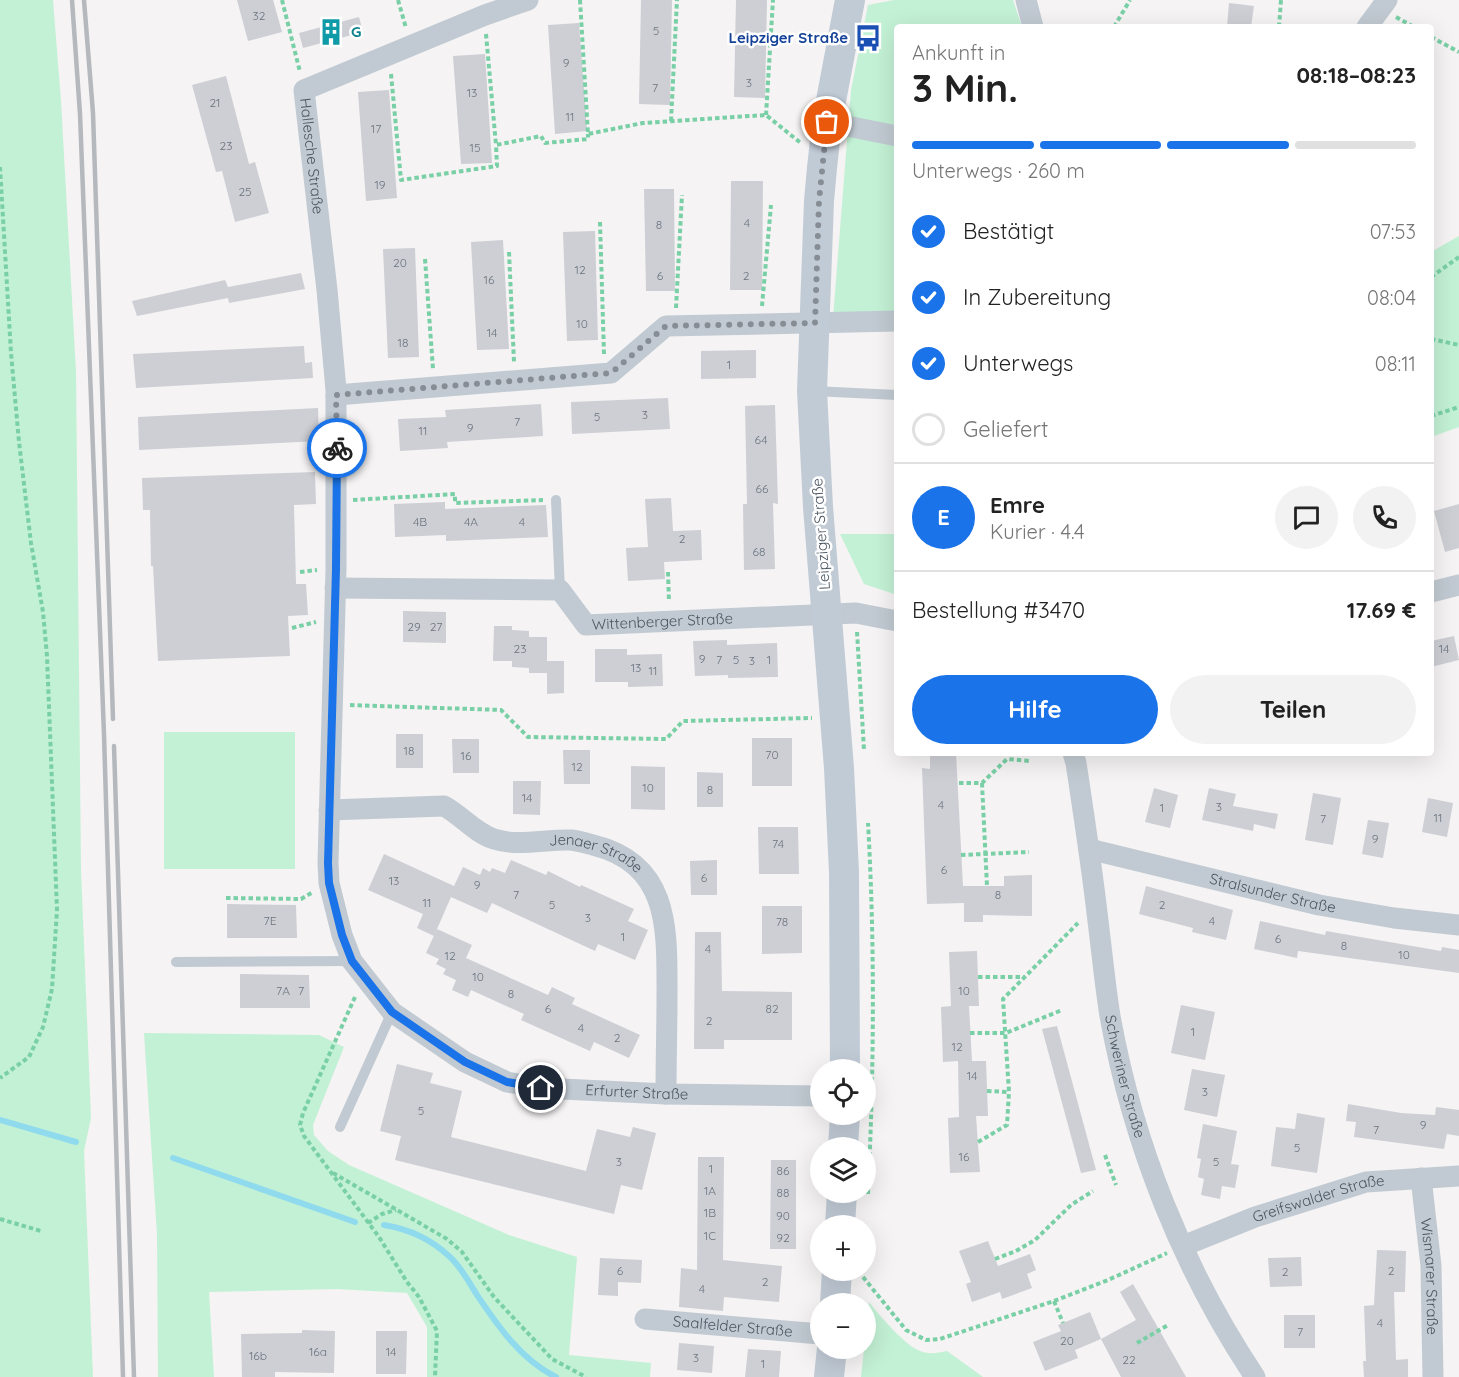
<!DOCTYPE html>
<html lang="de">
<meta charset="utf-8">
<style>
:root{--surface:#fff;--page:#f2f2f2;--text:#222;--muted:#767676;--line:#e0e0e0;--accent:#1a73e8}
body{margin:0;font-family:Quicksand,sans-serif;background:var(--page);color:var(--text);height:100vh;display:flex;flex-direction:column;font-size:22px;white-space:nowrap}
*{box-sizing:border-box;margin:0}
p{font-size:20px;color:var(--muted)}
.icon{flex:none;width:33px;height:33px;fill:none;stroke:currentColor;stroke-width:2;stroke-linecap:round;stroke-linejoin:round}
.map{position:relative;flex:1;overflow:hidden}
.drawer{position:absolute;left:894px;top:24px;width:540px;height:732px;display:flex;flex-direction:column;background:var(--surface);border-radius:6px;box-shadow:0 6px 24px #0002}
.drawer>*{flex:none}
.controls{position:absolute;left:810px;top:1059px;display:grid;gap:12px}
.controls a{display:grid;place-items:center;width:66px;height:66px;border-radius:50%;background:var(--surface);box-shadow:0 6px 24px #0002;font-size:30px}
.pin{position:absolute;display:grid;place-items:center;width:51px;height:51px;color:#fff;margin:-26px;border:3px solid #fff;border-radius:50%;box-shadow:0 2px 6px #0007}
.courier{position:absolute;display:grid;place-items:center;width:60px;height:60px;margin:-30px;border:4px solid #1a73e8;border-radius:50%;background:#fff;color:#222;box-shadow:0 2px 8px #0007}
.headline em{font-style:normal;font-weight:800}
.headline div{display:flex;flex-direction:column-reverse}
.headline{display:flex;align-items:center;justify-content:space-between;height:102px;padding:0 18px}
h1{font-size:39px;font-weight:800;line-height:45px}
.bar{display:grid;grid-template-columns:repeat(4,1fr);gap:9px 6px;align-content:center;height:72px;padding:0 18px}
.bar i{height:8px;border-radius:4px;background:var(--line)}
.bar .selected{background:var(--accent)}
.bar p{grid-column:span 4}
.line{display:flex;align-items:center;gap:15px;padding:0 18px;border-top:2px solid var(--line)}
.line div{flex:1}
.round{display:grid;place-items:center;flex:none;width:63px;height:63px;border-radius:32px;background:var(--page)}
ol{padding:0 18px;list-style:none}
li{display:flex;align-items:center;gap:18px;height:66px}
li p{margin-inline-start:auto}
li .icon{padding:6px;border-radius:50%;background:var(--accent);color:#fff;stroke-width:4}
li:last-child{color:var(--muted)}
li i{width:33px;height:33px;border:3px solid var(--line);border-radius:50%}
.cta{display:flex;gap:12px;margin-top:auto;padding:12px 18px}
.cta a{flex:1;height:69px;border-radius:36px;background:var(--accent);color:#fff;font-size:24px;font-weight:800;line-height:69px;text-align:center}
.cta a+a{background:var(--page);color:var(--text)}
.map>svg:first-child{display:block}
.green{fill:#c3f1d5}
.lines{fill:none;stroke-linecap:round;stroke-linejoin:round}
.stream{stroke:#90daee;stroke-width:6}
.building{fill:#cdcfd5}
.path{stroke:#7ad0a6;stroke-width:4;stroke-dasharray:4.5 3;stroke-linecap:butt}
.service{stroke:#c1cad2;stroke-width:10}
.minor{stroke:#c1cad2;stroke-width:21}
.secondary{stroke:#c1cbd6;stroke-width:30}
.rail{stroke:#b5b8bd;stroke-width:4.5}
.done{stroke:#868d94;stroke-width:6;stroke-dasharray:0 10.8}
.route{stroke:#1a73e8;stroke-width:8}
.labels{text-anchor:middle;stroke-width:5;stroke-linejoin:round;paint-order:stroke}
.number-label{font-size:12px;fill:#6b747e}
.culture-label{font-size:15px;font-weight:bold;fill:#0d838f;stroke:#fff;text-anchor:start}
.transit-label{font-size:15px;font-weight:bold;fill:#164399;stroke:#fff;text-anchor:end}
.street-label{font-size:15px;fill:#4a5661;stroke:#fff}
</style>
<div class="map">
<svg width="1459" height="1377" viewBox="0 0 1459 1377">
<rect width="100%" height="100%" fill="#f5f3f3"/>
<!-- green -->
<g class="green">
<polygon points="0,0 53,0 61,101 76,372 81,870 91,1118 84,1151 93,1377 0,1377"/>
<polygon points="894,0 1013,0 1022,27 897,27 897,330 832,331 851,90 868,5"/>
<polygon points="1459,236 1459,427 1431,437 1431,252"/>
<polygon points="840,534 897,534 897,595 864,584"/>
<rect x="164" y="732" width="131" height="137"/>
<polygon points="144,1033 319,1035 344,1047 313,1125 314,1135 328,1151 349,1165 509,1235 577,1257 569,1355 651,1363 650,1377 427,1377 427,1327 407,1293 337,1289 209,1292 214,1377 158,1377 157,1235"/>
<path d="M869,1302C879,1315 904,1344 918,1350C928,1355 937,1353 947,1351L983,1377H861L864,1349L866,1348Z"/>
</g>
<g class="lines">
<!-- stream -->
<g class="stream">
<polyline points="0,1120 76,1142"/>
<polyline points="173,1158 355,1222"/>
<path d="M384,1225C409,1229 432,1240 450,1257C461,1267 469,1282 477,1295C498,1326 521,1360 556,1377"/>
</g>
</g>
<!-- building -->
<g class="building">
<polygon points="237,0 273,0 282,32 248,41"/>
<polygon points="641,0 672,0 670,105 639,104"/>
<polygon points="736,0 767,0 765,98 734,97"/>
<polygon points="1229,3 1254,6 1251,27 1227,27"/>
<polygon points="359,17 363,32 303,48 299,33"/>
<polygon points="579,23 587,131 555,134 548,25"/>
<polygon points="485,54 492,163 461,164 453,56"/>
<polygon points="226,76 249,164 255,162 269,213 235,222 222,171 216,172 192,85"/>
<polygon points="389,90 397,198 366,201 358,92"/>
<polygon points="731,181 763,181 762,290 730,290"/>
<polygon points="644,189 674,189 675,291 646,291"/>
<polygon points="595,231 598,340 567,341 563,232"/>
<polygon points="503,240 509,349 477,350 471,242"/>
<polygon points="415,248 419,357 388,358 383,249"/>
<polygon points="301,273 305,289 229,303 228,298 137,316 132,301 225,280 228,287"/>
<polygon points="304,346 305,363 312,362 313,378 136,388 133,354"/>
<polygon points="756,350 756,378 701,379 701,351"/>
<polygon points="668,398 670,429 572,434 571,402"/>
<polygon points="541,404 543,436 447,442 448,448 400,451 398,419 446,417 445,410"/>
<polygon points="775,405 778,504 773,503 775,569 744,570 743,504 747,504 745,406"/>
<polygon points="318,408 319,441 139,450 138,417"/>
<polygon points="315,472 316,504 294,505 296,584 306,584 308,615 288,616 290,656 158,661 153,566 151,566 150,510 143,510 142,478"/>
<polygon points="671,498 673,531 701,530 702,560 664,562 665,579 628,581 626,548 648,547 645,499"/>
<polygon points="445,502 445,509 546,505 548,537 446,541 446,535 395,537 394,504"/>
<polygon points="1459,504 1459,548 1445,552 1434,511"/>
<polygon points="403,611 446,612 446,643 403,642"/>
<polygon points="494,626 512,626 512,630 529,631 529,637 547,637 547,661 564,661 564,693 547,694 547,673 529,673 529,668 512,667 512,661 493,661"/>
<polygon points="1454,636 1459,660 1431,667 1431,641"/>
<polygon points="727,640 727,645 777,643 778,677 728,678 728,675 695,676 693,641"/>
<polygon points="595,649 627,649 627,655 662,654 663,686 628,687 628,682 595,682"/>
<rect x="396" y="734" width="27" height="34"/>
<rect x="752" y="738" width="40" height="48"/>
<polygon points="452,739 479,739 479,773 453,773"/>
<polygon points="563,750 590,750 590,784 564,784"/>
<polygon points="930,753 956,753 963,886 1004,886 1004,876 1032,875 1032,916 983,915 983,922 964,922 964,903 927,904 922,768 930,769"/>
<polygon points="631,766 665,767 665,810 631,809"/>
<polygon points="697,772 723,773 723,807 697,807"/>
<polygon points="513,781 541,781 540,815 513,814"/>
<polygon points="1154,788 1178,795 1170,828 1145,822"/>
<polygon points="1209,788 1236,794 1233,806 1278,814 1275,829 1254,824 1253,831 1202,820"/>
<polygon points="1313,793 1341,798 1333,845 1305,840"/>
<polygon points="1428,798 1453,803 1447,837 1422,832"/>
<polygon points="1368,820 1389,823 1383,858 1362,854"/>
<polygon points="758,827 798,827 799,874 759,874"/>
<polygon points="384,854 454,886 463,867 480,875 483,868 490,872 492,868 505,873 511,860 546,875 548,871 580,887 581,885 634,909 628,921 648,930 635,960 598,944 595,951 492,903 487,913 451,897 434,936 417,928 423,914 368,890"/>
<polygon points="717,860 717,895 691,895 690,861"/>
<polygon points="1146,886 1233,910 1226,940 1192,932 1193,928 1139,914"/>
<polygon points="227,904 296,905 297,938 227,938"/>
<polygon points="762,906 802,906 802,953 762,954"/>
<polygon points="1260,921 1325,935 1326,931 1441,951 1442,947 1459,950 1459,973 1298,951 1297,958 1254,949"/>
<polygon points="437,929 472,945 466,958 548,995 552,987 575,998 572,1004 640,1035 629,1058 594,1042 590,1051 521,1020 524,1014 471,990 468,997 452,990 456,980 443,974 446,969 436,964 439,959 426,953"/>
<polygon points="695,932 721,932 722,991 792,992 792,1040 724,1040 724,1049 694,1049"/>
<polygon points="977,951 979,1006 969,1006 972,1061 986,1061 988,1116 976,1116 980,1172 950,1173 948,1118 959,1117 958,1061 943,1062 941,1007 951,1006 949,952"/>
<polygon points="240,974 309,975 310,1008 240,1008"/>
<polygon points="1181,1005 1215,1012 1205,1060 1171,1053"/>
<polygon points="1057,1026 1096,1170 1081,1173 1042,1029"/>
<polygon points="397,1064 433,1073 430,1083 462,1091 451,1137 586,1171 597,1129 630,1137 633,1127 656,1133 642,1190 621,1185 614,1214 395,1160 401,1136 380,1131"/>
<polygon points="1192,1069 1225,1075 1217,1117 1184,1110"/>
<polygon points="1348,1104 1401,1113 1435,1115 1436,1107 1459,1110 1459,1136 1447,1134 1444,1149 1354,1137 1356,1122 1346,1121"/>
<polygon points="1297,1113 1325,1118 1317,1173 1271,1166 1276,1127 1295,1129"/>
<polygon points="1203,1124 1237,1131 1231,1164 1239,1165 1235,1188 1222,1186 1220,1199 1201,1195 1204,1179 1198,1177 1201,1159 1197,1158"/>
<polygon points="698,1157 724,1157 723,1260 782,1266 779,1302 724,1297 723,1311 679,1307 681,1268 697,1270"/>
<polygon points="771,1160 796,1160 796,1249 770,1249"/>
<polygon points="988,1241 998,1266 1030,1254 1036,1270 1027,1274 1032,1288 1002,1299 1000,1292 972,1302 966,1284 971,1282 959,1251"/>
<polygon points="1377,1250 1406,1251 1405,1292 1394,1292 1396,1360 1408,1359 1408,1377 1364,1377 1363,1361 1366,1361 1364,1306 1374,1305"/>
<polygon points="1301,1257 1302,1286 1270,1287 1268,1258"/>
<polygon points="600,1258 642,1260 641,1283 618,1282 618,1296 598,1295"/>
<polygon points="1133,1284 1165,1340 1186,1377 1121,1377 1101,1339 1136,1320 1120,1292"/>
<polygon points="1090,1312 1101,1339 1075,1350 1078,1358 1045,1371 1033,1342 1061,1331 1058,1325"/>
<rect x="1284" y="1315" width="31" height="33"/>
<polygon points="302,1330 335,1331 334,1373 275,1372 275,1377 242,1377 241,1334 302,1333"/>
<polygon points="376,1331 407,1331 406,1374 376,1374"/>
<polygon points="679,1343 714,1346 712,1373 677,1370"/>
<polygon points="748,1349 781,1351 779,1377 745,1377"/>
</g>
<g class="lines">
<!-- path -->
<g class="path">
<polyline points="282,0 300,72"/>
<polyline points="398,0 406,28"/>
<polyline points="580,0 588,134 643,123 766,115 802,144"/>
<polyline points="1396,17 1414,27"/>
<polyline points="1114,27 1130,0"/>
<polyline points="1279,27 1281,0"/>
<polyline points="486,34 496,145 541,136 545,143 588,139 588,134"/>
<polyline points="1431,37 1459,52"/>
<polyline points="391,74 401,180 497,166 496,145"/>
<polyline points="766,115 773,0"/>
<polyline points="671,121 677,0"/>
<polyline points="0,167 11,353 19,442 31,543 43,612 47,656 57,910 52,989 43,1027 29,1057 0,1078"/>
<polyline points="600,222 604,354"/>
<polyline points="509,252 514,362"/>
<polyline points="425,259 433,369"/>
<polyline points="1431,277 1459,257"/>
<polyline points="762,306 771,205"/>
<polyline points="676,308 682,195"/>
<polyline points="1431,339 1459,345"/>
<polyline points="1431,416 1459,407"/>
<polyline points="353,500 455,494 455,503 543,500"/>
<polyline points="300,572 317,570"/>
<polyline points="668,572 669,602"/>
<polyline points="292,628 316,622"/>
<polyline points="857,632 864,750"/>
<polyline points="350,705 501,710 528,737 666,739 683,721 812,718"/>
<polyline points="959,783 982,783 1007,759 1030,761"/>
<polyline points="982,783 987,886"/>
<polyline points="961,855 1029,852"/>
<polyline points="226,898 301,899 313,892"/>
<polyline points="978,977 1025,977"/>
<polyline points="355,997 303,1113 300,1125 304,1136 379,1237 407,1282 419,1297 437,1331 435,1377"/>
<polyline points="970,1033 1006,1033 1062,1010"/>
<polyline points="987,1091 1009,1092"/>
<polyline points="978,1142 1007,1125 1009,1092 1003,999 1078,923"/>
<polyline points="1105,1155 1116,1185"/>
<polyline points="333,1173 447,1239 462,1252 494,1297 552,1359 586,1377"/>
<path d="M868,1194C874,1071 875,946 868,823"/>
<polyline points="0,1219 41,1231"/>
<polyline points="368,1223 382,1214 396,1210"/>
<polyline points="995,1259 1016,1251 1035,1240 1071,1205 1093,1191"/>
<polyline points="863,1277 906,1330 926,1340 940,1339 1054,1301 1108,1280 1167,1253"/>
<polyline points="1054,1301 1063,1323"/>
<polyline points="1137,1343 1168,1325"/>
</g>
<!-- service -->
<g class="service">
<polyline points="813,391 897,395"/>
<polyline points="556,500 560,590"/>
<polyline points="176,962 352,961"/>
<polyline points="340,1127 392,1012"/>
</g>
<!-- minor -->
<g class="minor">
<path id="s1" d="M528,0L485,15L304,90L327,290L336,390V569L328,863L329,883L342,935L352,961L392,1012L465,1062L507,1082L541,1088L666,1094L820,1096"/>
<polyline points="1026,0 1033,27"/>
<polyline points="1367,27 1387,0"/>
<polyline points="827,122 897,136"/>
<polyline points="336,395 611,373 666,326 897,321"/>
<path id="s2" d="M335,588L560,590L586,625L856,613L897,621"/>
<polyline points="1431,592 1459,585"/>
<path id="s3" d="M1073,753L1076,763C1084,816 1092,868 1098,921C1102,953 1105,984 1110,1016C1133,1144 1183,1269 1255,1377"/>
<path id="s4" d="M329,810L444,806C461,815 475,833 494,839C518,847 546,839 571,840C578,841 586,843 593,845C670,864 667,929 667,993C667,1027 666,1061 666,1094"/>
<path id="s5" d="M1089,849L1319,905L1394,918L1459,925"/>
<path id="s6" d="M1421,1178L1431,1266L1433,1377"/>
<path id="s7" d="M1183,1246L1255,1217L1366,1182L1459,1176"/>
<path id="s8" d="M645,1319L820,1334"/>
</g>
<!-- secondary -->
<g class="secondary">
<polyline points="845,1070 844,872 839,768 818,507 812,391 819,201 822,168 827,122 850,0"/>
<polyline points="843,1148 845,1114"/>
<polyline points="840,1226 842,1192"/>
<polyline points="835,1304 837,1270"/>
<polyline points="829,1377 832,1348"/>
</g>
<!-- rail -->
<g class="rail">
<polyline points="72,0 80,114 104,734 123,1377"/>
<polyline points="84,0 93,113 113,719"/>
<polyline points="114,746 134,1377"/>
</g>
</g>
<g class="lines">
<!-- done -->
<polyline class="done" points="337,448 336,395 611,373 666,326 815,323 819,201 827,122"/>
<!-- route -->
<polyline class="route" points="337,448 336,569 328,863 329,883 342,935 352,961 392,1012 465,1062 507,1082 541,1088"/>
</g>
<!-- icons -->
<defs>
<symbol id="building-bare" viewBox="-9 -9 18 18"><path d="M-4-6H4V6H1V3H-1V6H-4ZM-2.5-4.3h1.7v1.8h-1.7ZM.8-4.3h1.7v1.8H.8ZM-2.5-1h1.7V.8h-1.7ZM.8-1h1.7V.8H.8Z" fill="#0f9aa8" stroke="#fff" stroke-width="2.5" paint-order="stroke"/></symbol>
<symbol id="bus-bare" viewBox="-9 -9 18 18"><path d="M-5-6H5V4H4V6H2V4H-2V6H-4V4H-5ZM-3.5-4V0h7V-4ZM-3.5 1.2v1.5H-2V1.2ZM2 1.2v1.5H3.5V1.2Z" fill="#1a4fb4" stroke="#fff" stroke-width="2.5" paint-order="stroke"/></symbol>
</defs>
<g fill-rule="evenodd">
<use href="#building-bare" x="312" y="13" width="38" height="38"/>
<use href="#bus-bare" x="849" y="19" width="38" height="38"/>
</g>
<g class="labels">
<!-- number labels -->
<g class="number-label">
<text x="259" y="20">32</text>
<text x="656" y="35">5</text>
<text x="566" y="67">9</text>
<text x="749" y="87">3</text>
<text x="655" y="92">7</text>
<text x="472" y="97">13</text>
<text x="215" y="107">21</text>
<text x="570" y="121">11</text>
<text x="376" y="133">17</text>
<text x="226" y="150">23</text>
<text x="475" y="152">15</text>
<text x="380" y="189">19</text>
<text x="245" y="196">25</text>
<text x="747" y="227">4</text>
<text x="659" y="229">8</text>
<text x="400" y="267">20</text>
<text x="580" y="274">12</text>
<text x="660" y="280">6</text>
<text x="746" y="280">2</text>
<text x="489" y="284">16</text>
<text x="582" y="328">10</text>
<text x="492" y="337">14</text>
<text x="403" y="347">18</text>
<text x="729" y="369">1</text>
<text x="645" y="419">3</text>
<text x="597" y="421">5</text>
<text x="517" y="426">7</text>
<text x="470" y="432">9</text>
<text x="423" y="435">11</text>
<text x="761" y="444">64</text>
<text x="762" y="493">66</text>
<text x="420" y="526">4B</text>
<text x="471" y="526">4A</text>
<text x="522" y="526">4</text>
<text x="682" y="543">2</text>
<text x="759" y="556">68</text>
<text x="414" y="631">29</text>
<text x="436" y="631">27</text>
<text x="520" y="653">23</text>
<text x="1444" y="653">14</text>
<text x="702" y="663">9</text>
<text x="719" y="664">7</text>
<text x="736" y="664">5</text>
<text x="769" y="664">1</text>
<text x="752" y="665">3</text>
<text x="636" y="672">13</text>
<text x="653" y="675">11</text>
<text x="409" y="755">18</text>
<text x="772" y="759">70</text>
<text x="466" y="760">16</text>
<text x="577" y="771">12</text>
<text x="648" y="792">10</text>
<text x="710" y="794">8</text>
<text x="527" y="802">14</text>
<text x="941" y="809">4</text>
<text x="1219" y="811">3</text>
<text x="1162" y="812">1</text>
<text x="1438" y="822">11</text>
<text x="1323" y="823">7</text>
<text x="1375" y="843">9</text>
<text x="778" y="848">74</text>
<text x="944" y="874">6</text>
<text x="704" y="882">6</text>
<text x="394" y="885">13</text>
<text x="477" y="889">9</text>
<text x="516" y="899">7</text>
<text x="998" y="899">8</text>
<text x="427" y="907">11</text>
<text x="552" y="909">5</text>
<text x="1162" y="909">2</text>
<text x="588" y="922">3</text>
<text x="270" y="925">7E</text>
<text x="1212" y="925">4</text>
<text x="782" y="926">78</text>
<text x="623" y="941">1</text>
<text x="1278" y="943">6</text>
<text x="1344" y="950">8</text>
<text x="708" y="953">4</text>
<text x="1404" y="959">10</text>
<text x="450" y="960">12</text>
<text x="478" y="981">10</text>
<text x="283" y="995">7A</text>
<text x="301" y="995">7</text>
<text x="964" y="995">10</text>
<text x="511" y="998">8</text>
<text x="548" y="1013">6</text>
<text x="772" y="1013">82</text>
<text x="709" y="1025">2</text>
<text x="581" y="1032">4</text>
<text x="1193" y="1036">1</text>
<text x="617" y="1042">2</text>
<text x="957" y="1051">12</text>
<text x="972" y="1080">14</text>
<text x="1205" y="1096">3</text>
<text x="421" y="1115">5</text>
<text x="1423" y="1129">9</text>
<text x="1376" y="1134">7</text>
<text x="1297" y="1152">5</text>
<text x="964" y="1161">16</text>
<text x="619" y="1166">3</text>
<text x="1216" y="1166">5</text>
<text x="711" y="1173">1</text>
<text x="783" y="1175">86</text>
<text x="710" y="1195">1A</text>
<text x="783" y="1197">88</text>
<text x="710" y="1217">1B</text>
<text x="783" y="1220">90</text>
<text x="710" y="1240">1C</text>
<text x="783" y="1242">92</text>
<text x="620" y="1275">6</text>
<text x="1391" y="1275">2</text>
<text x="1285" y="1276">2</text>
<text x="765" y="1286">2</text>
<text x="702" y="1293">4</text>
<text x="1380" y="1327">4</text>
<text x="1300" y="1336">7</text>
<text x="1067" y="1345">20</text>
<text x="318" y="1356">16a</text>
<text x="391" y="1356">14</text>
<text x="258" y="1360">16b</text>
<text x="696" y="1362">3</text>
<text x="1129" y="1364">22</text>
<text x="763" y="1368">1</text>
</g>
<!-- culture labels -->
<g class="culture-label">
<text x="351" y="37">G</text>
</g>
<!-- transit labels -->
<g class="transit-label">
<text x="848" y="43">Leipziger Straße</text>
</g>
<!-- street labels -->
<g class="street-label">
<text dy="5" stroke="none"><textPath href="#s1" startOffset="308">Hallesche Straße</textPath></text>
<text transform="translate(821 534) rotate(-94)" y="5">Leipziger Straße</text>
<text dy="5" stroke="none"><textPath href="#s2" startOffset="345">Wittenberger Straße</textPath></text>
<text dy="5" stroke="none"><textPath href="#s4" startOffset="280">Jenaer Straße</textPath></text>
<text dy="5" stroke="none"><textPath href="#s5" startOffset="189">Stralsunder Straße</textPath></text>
<text dy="5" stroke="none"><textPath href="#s3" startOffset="328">Schweriner Straße</textPath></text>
<text dy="5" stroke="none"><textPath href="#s1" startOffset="1448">Erfurter Straße</textPath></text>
<text dy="5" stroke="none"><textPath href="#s7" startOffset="144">Greifswalder Straße</textPath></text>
<text dy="5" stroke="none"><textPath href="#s6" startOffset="99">Wismarer Straße</textPath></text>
<text dy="5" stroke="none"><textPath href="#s8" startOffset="88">Saalfelder Straße</textPath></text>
</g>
</g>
</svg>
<div class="controls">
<a><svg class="icon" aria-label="locate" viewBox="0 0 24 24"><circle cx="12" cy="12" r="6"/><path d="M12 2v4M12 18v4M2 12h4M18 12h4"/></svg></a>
<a><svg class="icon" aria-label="layers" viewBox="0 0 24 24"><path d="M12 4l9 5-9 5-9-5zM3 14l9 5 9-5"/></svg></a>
<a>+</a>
<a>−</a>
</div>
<div class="pin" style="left:827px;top:122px;background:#ea580c"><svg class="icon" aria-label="bag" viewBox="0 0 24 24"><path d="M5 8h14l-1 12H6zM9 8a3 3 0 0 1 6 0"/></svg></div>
<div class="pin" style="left:541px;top:1088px;background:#1f2937"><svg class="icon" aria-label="home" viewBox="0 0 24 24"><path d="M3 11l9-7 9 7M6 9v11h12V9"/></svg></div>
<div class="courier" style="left:337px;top:448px"><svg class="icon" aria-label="bike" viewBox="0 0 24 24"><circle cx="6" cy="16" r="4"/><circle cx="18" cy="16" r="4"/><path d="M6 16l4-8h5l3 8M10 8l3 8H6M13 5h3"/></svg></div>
<section class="drawer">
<div class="headline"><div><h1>3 Min.</h1><p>Ankunft in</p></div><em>08:18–08:23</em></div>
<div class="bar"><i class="selected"></i><i class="selected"></i><i class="selected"></i><i></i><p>Unterwegs · 260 m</p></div>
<ol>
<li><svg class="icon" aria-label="check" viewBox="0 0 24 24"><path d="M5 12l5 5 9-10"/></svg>Bestätigt<p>07:53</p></li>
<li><svg class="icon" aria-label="check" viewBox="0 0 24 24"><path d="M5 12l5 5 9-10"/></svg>In Zubereitung<p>08:04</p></li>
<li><svg class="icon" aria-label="check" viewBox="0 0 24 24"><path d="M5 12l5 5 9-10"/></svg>Unterwegs<p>08:11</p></li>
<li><i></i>Geliefert</li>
</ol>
<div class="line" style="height:108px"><b class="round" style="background:var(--accent);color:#fff">E</b><div><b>Emre</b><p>Kurier · 4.4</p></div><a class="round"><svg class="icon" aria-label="chat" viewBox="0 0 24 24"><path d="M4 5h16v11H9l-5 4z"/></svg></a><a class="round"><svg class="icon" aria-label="phone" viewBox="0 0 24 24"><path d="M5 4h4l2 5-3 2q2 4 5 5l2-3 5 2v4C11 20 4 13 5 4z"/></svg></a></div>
<div class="line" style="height:78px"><div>Bestellung #3470</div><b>17.69 €</b></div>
<div class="cta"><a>Hilfe</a><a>Teilen</a></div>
</section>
</div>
